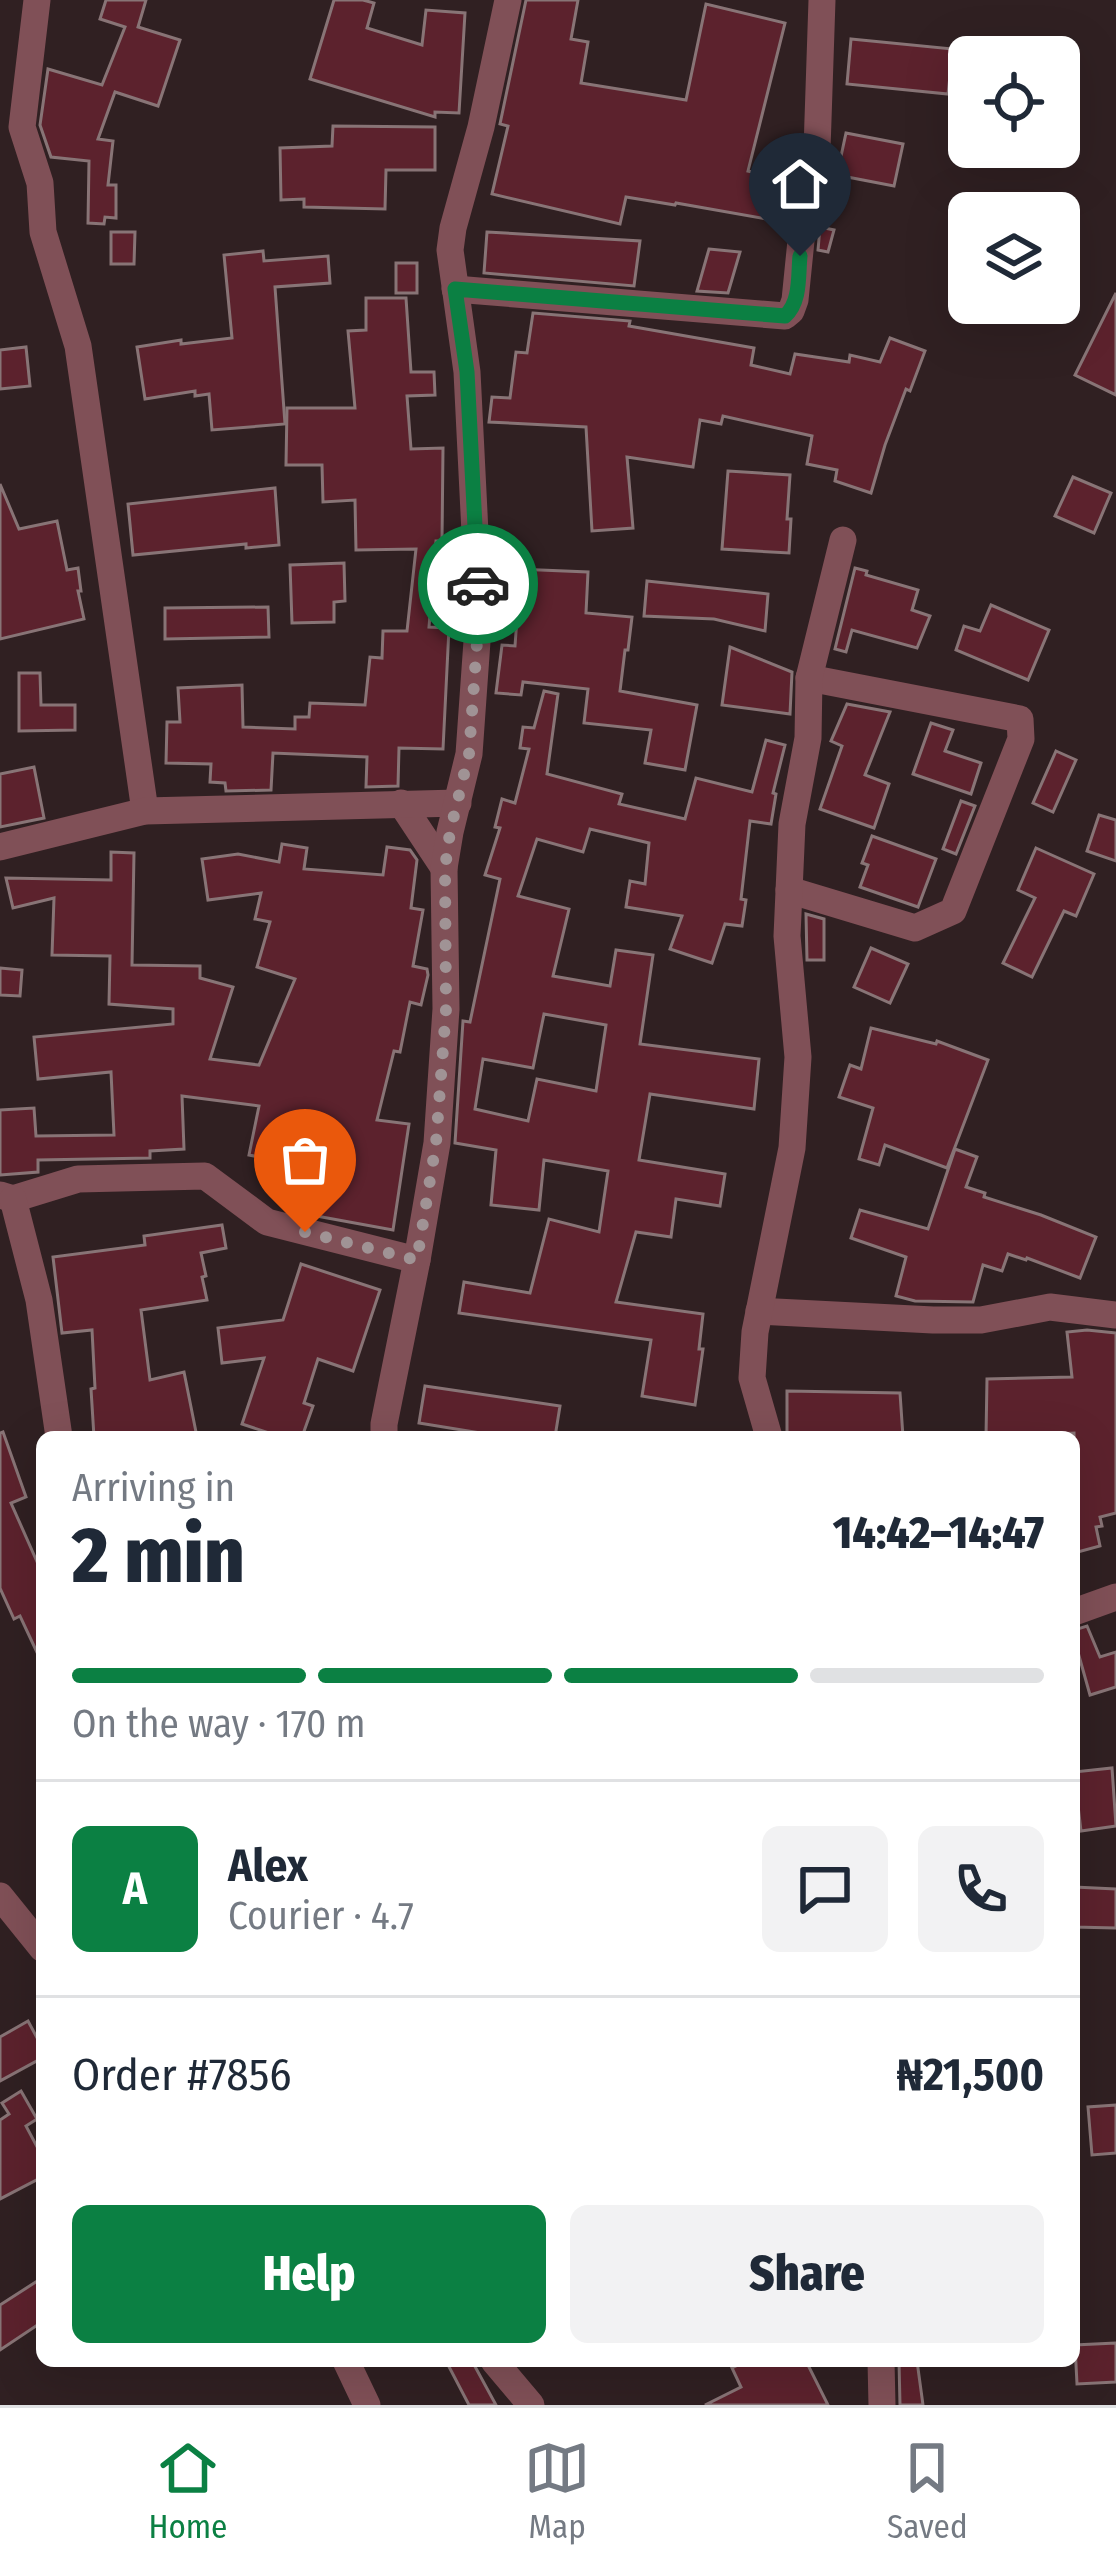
<!DOCTYPE html>
<meta charset="utf-8">
<style>
:root{--surface:#fff;--page:#f2f2f3;--text:#1f2937;--muted:#747a83;--line:#e0e1e3;--accent:#0b8043}
body{margin:0;font-family:"Fira Sans Condensed",sans-serif;background:var(--page);color:var(--text);height:100vh;display:flex;flex-direction:column;font-size:45px;white-space:nowrap}
*{box-sizing:border-box;margin:0}
p{font-size:39px;color:var(--muted)}
.icon{flex:none;width:66px;height:66px;fill:none;stroke:currentColor;stroke-width:2;stroke-linecap:round;stroke-linejoin:round}
.map{position:relative;flex:1;overflow:hidden}
.panel{position:absolute;left:36px;top:1431px;width:1044px;height:936px;display:flex;flex-direction:column;background:var(--surface);border-radius:18px;box-shadow:0 12px 48px #0002}
.panel>*{flex:none}
.fabs{position:absolute;left:948px;top:36px;display:grid;gap:24px}
.fabs a{display:grid;place-items:center;width:132px;height:132px;border-radius:18px;background:var(--surface);box-shadow:0 12px 48px #0002;font-size:60px}
.pin{position:absolute;display:grid;place-items:center;width:102px;height:102px;color:#fff;margin:-123px -51px;border-radius:50% 50% 50% 0;rotate:-45deg;box-shadow:0 0 12px #0007}
.pin .icon{rotate:45deg}
.courier{position:absolute;display:grid;place-items:center;width:120px;height:120px;margin:-60px;border:9px solid #0b8043;border-radius:50%;background:#fff;color:#222;box-shadow:0 3px 15px #0007}
.summary em{font-style:normal;font-weight:800}
.summary div{display:flex;flex-direction:column-reverse}
.summary{display:flex;align-items:center;justify-content:space-between;height:204px;padding:0 36px}
h1{font-size:78px;font-weight:800;line-height:90px}
.bar{display:grid;grid-template-columns:repeat(4,1fr);gap:18px 12px;align-content:center;height:144px;padding:0 36px}
.bar i{height:15px;border-radius:9px;background:var(--line)}
.bar .on{background:var(--accent)}
.bar p{grid-column:span 4}
.line{display:flex;align-items:center;gap:30px;padding:0 36px;border-top:3px solid var(--line)}
.line div{flex:1}
.round{display:grid;place-items:center;flex:none;width:126px;height:126px;border-radius:18px;background:var(--page)}
.cta{display:flex;gap:24px;margin-top:auto;padding:24px 36px}
.cta a{flex:1;height:138px;border-radius:18px;background:var(--accent);color:#fff;font-size:48px;font-weight:800;line-height:138px;text-align:center}
.cta a+a{background:var(--page);color:var(--text)}
.tab-bar{display:flex;justify-content:space-around;align-items:center;height:168px;border-top:3px solid var(--line);background:var(--surface);font-size:33px;color:var(--muted)}
.tab-bar a{display:grid;justify-items:center;gap:6px}
.tab-bar .on{color:var(--accent)}
.map>svg:first-child{display:block}
.building{fill:#5c222d;stroke:#887476;stroke-width:3;fill-rule:evenodd}
.lines{fill:none;stroke-linecap:round;stroke-linejoin:round}
.minor{stroke:#805057;stroke-width:27}
.done{stroke:#a09395;stroke-width:12;stroke-dasharray:0 21.6}
.route{stroke:#0b8043;stroke-width:15}
</style>
<div class="map">
<svg width="1116" height="2405" viewBox="0 0 1116 2405">
<rect width="100%" height="100%" fill="#302022"/>
<!-- building -->
<g class="building">
<polygon points="106,0 146,0 138,27 180,40 158,106 115,92 98,139 113,141 108,185 116,185 116,218 105,217 104,224 88,223 89,161 51,157 40,125 48,69 102,85 125,27 100,19"/>
<polygon points="334,0 363,0 374,3 367,28 422,45 426,10 465,13 459,113 435,112 435,117 310,79"/>
<polygon points="526,0 578,0 571,39 588,42 581,83 686,100 706,4 785,23 748,171 788,180 778,221 676,203 675,205 626,197 620,224 492,194 508,126 500,124"/>
<polygon points="851,39 953,49 948,94 847,84"/>
<polygon points="333,126 435,127 435,170 386,170 385,209 304,207 304,199 281,200 280,148 332,146"/>
<polygon points="846,133 903,144 894,186 837,175"/>
<polygon points="820,227 834,230 828,252 818,250"/>
<polygon points="111,232 135,232 134,264 111,264"/>
<polygon points="487,232 640,241 634,286 484,273"/>
<polygon points="709,249 740,252 728,293 697,291"/>
<polygon points="263,251 264,261 328,256 330,283 275,287 285,424 212,430 209,394 195,396 195,391 145,399 137,347 181,340 181,344 232,338 224,255"/>
<rect x="396" y="263" width="21" height="30"/>
<polygon points="1116,293 1116,395 1075,375"/>
<polygon points="366,298 406,298 411,372 434,372 435,395 407,396 411,449 443,448 442,541 436,541 429,627 449,628 443,749 399,748 398,786 366,787 367,757 273,753 271,790 226,791 225,783 210,782 211,764 166,763 167,722 180,722 178,688 242,685 243,727 295,729 295,717 309,717 310,703 365,705 370,657 382,658 383,631 407,631 416,549 356,550 355,500 323,502 322,465 286,465 287,408 355,408 348,331 366,330"/>
<polygon points="533,313 630,321 629,326 754,348 751,365 790,374 795,354 849,362 850,355 880,362 890,338 925,351 910,391 906,389 885,445 871,493 835,481 837,470 807,464 812,436 723,416 721,424 700,420 693,467 627,457 633,528 592,531 586,427 489,422 492,397 510,398 516,352 527,353"/>
<polygon points="26,347 30,386 0,389 0,350"/>
<polygon points="728,471 790,475 787,519 791,519 789,553 722,549"/>
<polygon points="1073,477 1111,493 1094,533 1055,516"/>
<polygon points="0,484 19,529 57,521 67,570 78,568 81,591 78,591 84,619 0,639"/>
<polygon points="275,488 279,545 246,548 246,544 133,555 128,504"/>
<polygon points="344,563 345,601 334,602 334,622 292,623 290,565"/>
<polygon points="855,568 867,571 866,575 918,590 912,610 930,616 917,648 852,630 846,652 835,649"/>
<polygon points="516,569 588,572 586,613 632,617 628,650 625,650 620,691 697,705 685,770 645,763 651,730 584,723 588,689 523,682 521,695 496,693 502,645 515,646 518,604 515,604"/>
<polygon points="647,581 768,594 765,631 714,619 644,616"/>
<polygon points="991,605 1049,630 1028,680 956,650 964,626 980,631"/>
<polygon points="268,607 269,637 165,639 165,608"/>
<polygon points="730,647 792,672 790,714 722,705"/>
<polygon points="19,673 40,673 41,705 75,705 75,730 19,731"/>
<path d="M544,691L558,694L547,774L622,794L619,804L685,819L696,778L752,792L766,740L785,745L773,793L776,794L771,824L750,821L741,899L746,900L742,926L725,924L712,963L670,949L682,916L626,907L630,881L645,884L649,843L590,829L583,852L537,839L518,896L569,909L553,976L610,986L616,950L653,955L640,1044L759,1059L754,1109L650,1094L639,1160L725,1174L720,1206L676,1199L671,1237L636,1232L616,1302L703,1314L699,1349H703L695,1405L642,1396L651,1340L459,1313L464,1282L530,1293L549,1219L599,1232L608,1171L544,1160L539,1210L491,1205L496,1150L455,1143L463,1021L470,1022L500,879L485,875L500,828L495,827L502,799L515,803L529,749L520,748L523,727L534,728ZM544,1014L606,1025L596,1091L537,1079L528,1121L475,1109L483,1059L533,1068Z"/>
<polygon points="847,704 890,712 865,775 889,784 874,828 820,809 842,746 831,741"/>
<polygon points="931,723 953,730 945,751 981,763 971,794 913,774"/>
<polygon points="1056,751 1076,760 1053,812 1033,803"/>
<polygon points="34,767 44,818 0,827 0,774"/>
<polygon points="961,801 975,806 956,854 943,849"/>
<polygon points="1099,815 1116,820 1116,861 1087,851"/>
<polygon points="872,836 936,859 918,907 860,887 868,865 862,863"/>
<polygon points="282,844 307,848 304,869 383,875 387,847 410,850 417,860 411,908 423,910 413,966 427,969 428,975 421,1005 410,1002 400,1052 394,1051 377,1120 409,1124 393,1230 311,1215 317,1175 310,1173 311,1167 249,1155 259,1106 182,1096 184,1149 150,1151 150,1158 38,1160 38,1172 0,1175 0,1110 34,1108 36,1136 114,1135 111,1072 38,1079 34,1037 173,1024 173,1009 109,1004 110,956 52,955 54,898 13,908 6,878 111,880 111,852 134,853 132,965 200,966 200,978 233,987 210,1059 259,1065 295,979 257,967 270,922 255,919 261,893 208,900 202,859 238,854 279,862"/>
<polygon points="1036,848 1094,874 1076,916 1064,911 1032,977 1003,963 1035,898 1018,890"/>
<polygon points="806,914 824,919 824,960 807,960"/>
<polygon points="871,948 908,964 890,1003 854,987"/>
<polygon points="0,968 22,970 20,996 0,995"/>
<polygon points="871,1028 936,1044 937,1041 988,1060 947,1168 885,1145 879,1165 859,1159 873,1108 839,1097 850,1065 861,1069"/>
<polygon points="955,1149 977,1157 966,1187 985,1193 984,1197 1041,1215 1096,1237 1080,1278 1027,1258 1026,1260 1008,1254 1002,1271 983,1265 973,1302 915,1301 896,1296 906,1257 851,1238 860,1210 928,1229"/>
<polygon points="222,1225 226,1248 201,1253 206,1276 202,1277 207,1300 141,1310 150,1380 184,1372 197,1437 94,1437 91,1389 95,1388 92,1330 62,1333 53,1257 145,1245 144,1236"/>
<polygon points="301,1264 380,1290 353,1371 318,1359 304,1403 313,1406 302,1437 281,1437 242,1424 264,1358 222,1363 218,1328 283,1320"/>
<polygon points="1087,1330 1116,1333 1116,1513 1100,1517 1102,1526 1096,1527 1100,1546 1074,1553 1074,1433 986,1437 987,1379 1072,1377 1067,1332"/>
<polygon points="425,1386 560,1406 555,1437 505,1437 419,1423"/>
<polygon points="787,1391 900,1393 903,1437 787,1437"/>
<polygon points="3,1432 26,1497 11,1503 42,1573 42,1663 20,1616 14,1619 0,1588 0,1433"/>
<polygon points="1087,1626 1100,1657 1116,1652 1116,1687 1090,1695 1074,1638 1074,1630"/>
<polygon points="1112,1768 1116,1826 1081,1831 1074,1772"/>
<polygon points="1074,1887 1116,1889 1116,1928 1074,1927"/>
<polygon points="28,2021 42,2047 42,2058 0,2081 0,2037"/>
<polygon points="21,2091 37,2119 26,2126 42,2156 42,2177 0,2199 0,2120 9,2114 2,2103"/>
<polygon points="1116,2105 1116,2153 1092,2155 1088,2107"/>
<polygon points="42,2278 42,2322 0,2350 0,2305"/>
<polygon points="1116,2343 1116,2382 1077,2384 1075,2345"/>
<polygon points="446,2361 472,2361 496,2405 469,2405"/>
<polygon points="746,2361 806,2361 828,2405 705,2405 741,2387 732,2368"/>
<polygon points="899,2361 917,2361 923,2405 900,2405"/>
</g>
<g class="lines">
<!-- minor -->
<g class="minor">
<polyline points="37,0 22,127 40,183 43,232 78,346 145,811"/>
<polyline points="455,289 785,316 791,311 795,300 804,211 816,179 822,0"/>
<polyline points="401,803 444,868"/>
<polyline points="0,847 145,811 458,803"/>
<polyline points="789,890 915,928 953,911 1021,739 1020,719 809,678"/>
<polyline points="0,1195 13,1199 78,1179 205,1176 267,1222 417,1260"/>
<polyline points="13,1199 39,1300 59,1437"/>
<polyline points="759,1311 933,1320 981,1320 1050,1307 1116,1315"/>
<polyline points="384,1437 384,1424 417,1260 437,1143 446,1009 444,868 450,832 469,754 479,613 467,372 450,250 453,228 481,127 508,0"/>
<polyline points="769,1437 752,1378 755,1332 792,1148 798,1057 787,936 792,824 808,738 809,678 843,540"/>
<polyline points="1074,1612 1116,1597"/>
<polyline points="0,1896 42,1948"/>
<polyline points="346,2361 367,2405"/>
<polyline points="494,2361 531,2405"/>
<polyline points="881,2361 882,2405"/>
</g>
</g>
<g class="lines">
<!-- done -->
<polyline class="done" points="305,1232 417,1260 436,1143 446,1009 445,868 450,832 469,754 479,614 478,584"/>
<!-- route -->
<path class="route" d="M478,584L467,372L455,289L785,316C801,302 798,275 800,256"/>
</g>
</svg>
<div class="fabs">
<a><svg class="icon" aria-label="locate" viewBox="0 0 24 24"><circle cx="12" cy="12" r="6"/><path d="M12 2v4M12 18v4M2 12h4M18 12h4"/></svg></a>
<a><svg class="icon" aria-label="layers" viewBox="0 0 24 24"><path d="M12 4l9 5-9 5-9-5zM3 14l9 5 9-5"/></svg></a>
</div>
<div class="pin" style="left:305px;top:1232px;background:#ea580c"><svg class="icon" aria-label="bag" viewBox="0 0 24 24"><path d="M5 8h14l-1 12H6zM9 8a3 3 0 0 1 6 0"/></svg></div>
<div class="pin" style="left:800px;top:256px;background:#1f2937"><svg class="icon" aria-label="home" viewBox="0 0 24 24"><path d="M3 11l9-7 9 7M6 9v11h12V9"/></svg></div>
<div class="courier" style="left:478px;top:584px"><svg class="icon" aria-label="car" viewBox="0 0 24 24"><path d="M5 17H2v-5l4-1 3-4h7l3 4 3 1v5h-3M9 17h6M6 11h13"/><circle cx="7" cy="17" r="2"/><circle cx="17" cy="17" r="2"/></svg></div>
<section class="panel">
<div class="summary"><div><h1>2 min</h1><p>Arriving in</p></div><em>14:42–14:47</em></div>
<div class="bar"><i class="on"></i><i class="on"></i><i class="on"></i><i></i><p>On the way · 170 m</p></div>
<div class="line" style="height:216px"><b class="round" style="background:var(--accent);color:#fff">A</b><div><b>Alex</b><p>Courier · 4.7</p></div><a class="round"><svg class="icon" aria-label="chat" viewBox="0 0 24 24"><path d="M4 5h16v11H9l-5 4z"/></svg></a><a class="round"><svg class="icon" aria-label="phone" viewBox="0 0 24 24"><path d="M5 4h4l2 5-3 2q2 4 5 5l2-3 5 2v4C11 20 4 13 5 4z"/></svg></a></div>
<div class="line" style="height:156px"><div>Order #7856</div><b>₦21,500</b></div>
<div class="cta"><a>Help</a><a>Share</a></div>
</section>
</div>
<nav class="tab-bar">
<a class="on"><svg class="icon" aria-label="home" viewBox="0 0 24 24"><path d="M3 11l9-7 9 7M6 9v11h12V9"/></svg>Home</a>
<a><svg class="icon" aria-label="map" viewBox="0 0 24 24"><path d="M3 6l6-2 6 2 6-2v14l-6 2-6-2-6 2zM9 4v14M15 6v14"/></svg>Map</a>
<a><svg class="icon" aria-label="saved" viewBox="0 0 24 24"><path d="M7 4h10v16l-5-4-5 4z"/></svg>Saved</a>
</nav>
